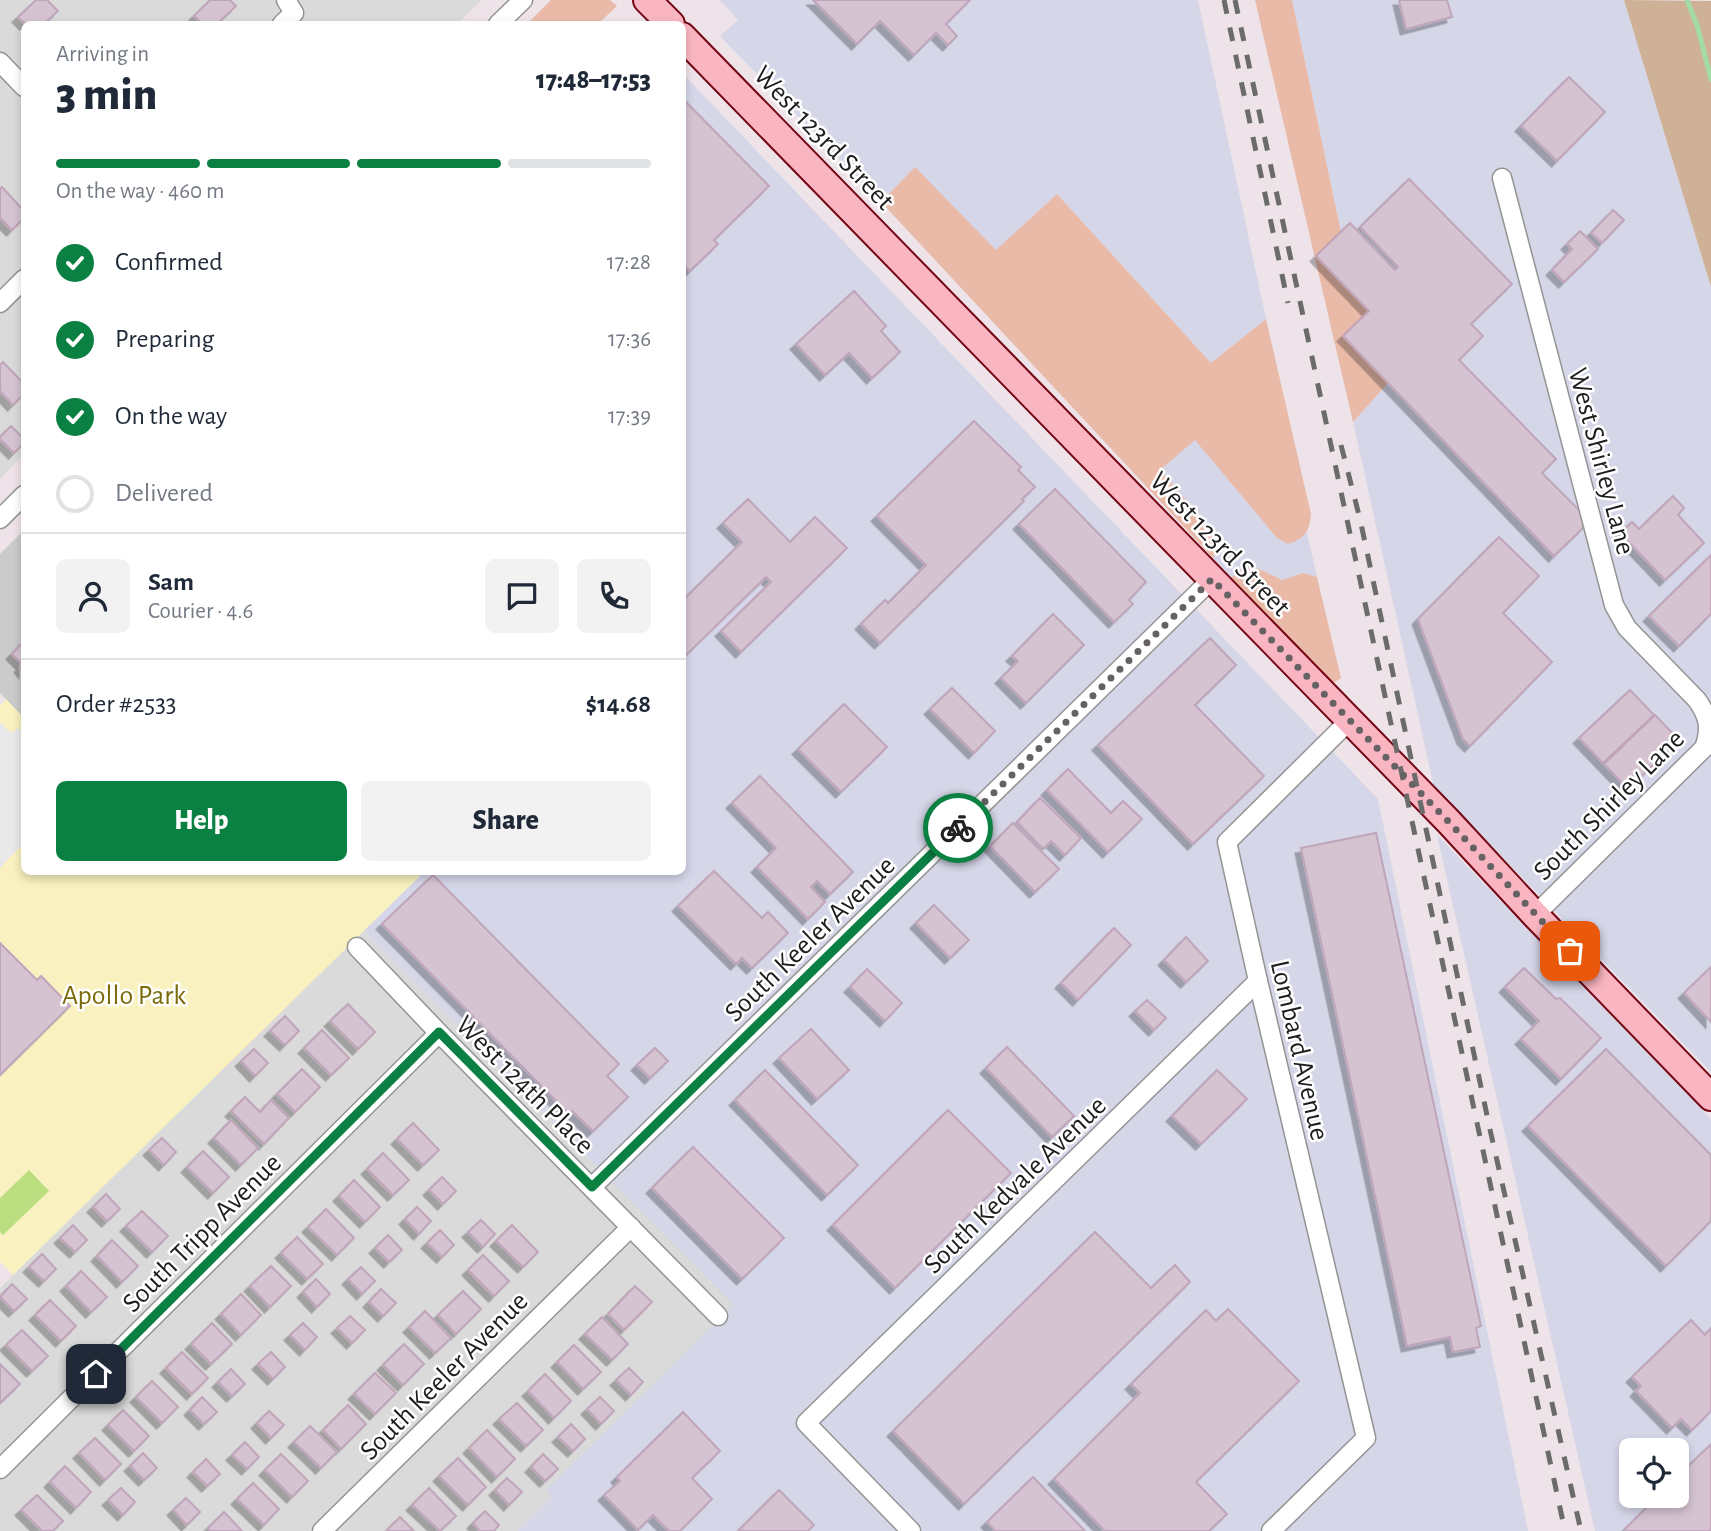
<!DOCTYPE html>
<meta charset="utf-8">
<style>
:root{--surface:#fff;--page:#f2f2f3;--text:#1f2937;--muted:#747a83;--line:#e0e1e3;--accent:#0b8043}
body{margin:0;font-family:"Alegreya Sans",sans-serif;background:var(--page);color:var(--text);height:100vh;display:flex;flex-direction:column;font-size:26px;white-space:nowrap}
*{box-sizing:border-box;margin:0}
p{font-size:23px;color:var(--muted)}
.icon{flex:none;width:38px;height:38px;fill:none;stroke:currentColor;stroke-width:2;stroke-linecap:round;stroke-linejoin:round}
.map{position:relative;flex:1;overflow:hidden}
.sheet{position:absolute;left:21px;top:21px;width:665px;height:854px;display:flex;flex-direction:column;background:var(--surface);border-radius:10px;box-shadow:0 4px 10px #0003}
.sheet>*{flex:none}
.buttons{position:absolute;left:1619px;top:1438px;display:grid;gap:14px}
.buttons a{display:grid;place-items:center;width:70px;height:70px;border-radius:10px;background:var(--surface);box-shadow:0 4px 10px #0003;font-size:35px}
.pin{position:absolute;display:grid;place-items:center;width:60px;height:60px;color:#fff;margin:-30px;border-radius:14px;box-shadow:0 4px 10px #0006}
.courier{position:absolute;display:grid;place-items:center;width:70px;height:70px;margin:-35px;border:5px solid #0b8043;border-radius:50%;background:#fff;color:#222;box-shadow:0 2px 9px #0007}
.headline em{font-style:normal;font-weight:800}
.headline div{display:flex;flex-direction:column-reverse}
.headline{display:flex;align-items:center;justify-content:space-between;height:119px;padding:0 35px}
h1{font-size:46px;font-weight:800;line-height:52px}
.bar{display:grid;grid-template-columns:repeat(4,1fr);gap:10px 7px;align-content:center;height:84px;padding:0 35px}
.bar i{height:9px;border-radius:5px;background:var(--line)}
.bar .current{background:var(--accent)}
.bar p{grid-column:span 4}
.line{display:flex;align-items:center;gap:18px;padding:0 35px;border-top:2px solid var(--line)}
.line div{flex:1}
.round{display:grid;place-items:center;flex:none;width:74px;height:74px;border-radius:10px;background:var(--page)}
ol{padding:0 35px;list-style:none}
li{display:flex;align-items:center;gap:21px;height:77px}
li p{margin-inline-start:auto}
li .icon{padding:7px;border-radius:50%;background:var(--accent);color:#fff;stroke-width:4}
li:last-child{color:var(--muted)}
li i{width:38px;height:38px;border:4px solid var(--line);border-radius:50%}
.primary-button{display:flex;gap:14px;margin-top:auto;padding:14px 35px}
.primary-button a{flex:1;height:80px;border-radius:10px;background:var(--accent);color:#fff;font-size:28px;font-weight:800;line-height:80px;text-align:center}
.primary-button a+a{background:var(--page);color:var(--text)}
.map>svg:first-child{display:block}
.residential{fill:#dbdadb}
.industrial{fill:#d5d6e8;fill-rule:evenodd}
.religious{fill:#cbcbcb}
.grass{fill:#e9baa8}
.forest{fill:#ceb197}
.park{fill:#f9f1bf}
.pitch{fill:#bade80}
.parking{fill:#e9e9e9}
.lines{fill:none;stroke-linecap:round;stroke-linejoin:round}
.stream{stroke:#a3dca3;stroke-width:5}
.building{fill:#d5c3d1;stroke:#c0a5ba;stroke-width:2;filter:url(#shadow)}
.street-casing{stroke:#949494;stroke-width:21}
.secondary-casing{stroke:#740512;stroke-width:30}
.street{stroke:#fff;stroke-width:18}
.secondary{stroke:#f9b6c2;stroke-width:26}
.rail{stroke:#6b6b6b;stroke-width:5;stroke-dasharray:14 14;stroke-linecap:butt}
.done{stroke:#666264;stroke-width:7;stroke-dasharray:0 12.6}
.route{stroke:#0b8043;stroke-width:9}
.labels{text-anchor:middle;stroke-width:5;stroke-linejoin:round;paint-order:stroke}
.street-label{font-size:28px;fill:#1d1d1d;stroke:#fff}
.park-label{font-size:28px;fill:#7b6b0b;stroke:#fff}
</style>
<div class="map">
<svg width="1711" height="1531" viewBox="0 0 1711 1531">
<defs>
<filter id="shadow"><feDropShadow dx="-5.5" dy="5.5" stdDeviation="0" flood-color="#0004"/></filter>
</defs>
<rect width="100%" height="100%" fill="#eee3e9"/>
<!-- residential -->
<g class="residential">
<polygon points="0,0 482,0 457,24 24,24 24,454 0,479"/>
<polygon points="363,930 735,1305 547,1490 552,1497 517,1531 0,1531 0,1288"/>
</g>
<!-- industrial -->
<g class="industrial">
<polygon points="720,0 1198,0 1266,319 1211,363 1057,194 996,250 915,168 881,202 720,36 738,20"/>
<polygon points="1292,0 1624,0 1711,287 1711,1072 1434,787 1353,422 1388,383 1343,336 1369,310 1316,256 1341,232"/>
<polygon points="683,74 1378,799 1528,1531 517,1531 552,1497 546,1490 734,1305 363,930 424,872 682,872"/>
<polygon points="1195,439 1277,538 1299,540 1307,532 1317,577 1303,573 1283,580 1272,576 1240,570 1231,578 1213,558 1216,552 1215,541 1203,521 1160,470"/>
<path d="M1437,835L1711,1119V1531H1595ZM1631,1451H1676V1496H1631Z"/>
</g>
<!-- religious -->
<polygon class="religious" points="24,530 24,718 0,693 0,554"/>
<!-- grass -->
<g class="grass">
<polygon points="551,0 610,0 617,6 598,24 527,24"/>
<polygon points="1255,0 1292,0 1341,232 1316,256 1369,311 1343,337 1388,383 1353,422"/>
<path d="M915,167L996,250L1057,194L1211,363L1266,319L1311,514C1309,532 1306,538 1288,544L1277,538L1195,440L1160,470C1174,487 1210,523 1215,542C1217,548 1216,553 1213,558L881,202Z"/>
<polygon points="1248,567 1259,569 1282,580 1303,573 1317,577 1341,678 1333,683 1231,578 1240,570"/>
</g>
<!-- forest -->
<polygon class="forest" points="1624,0 1711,1 1711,287"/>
<!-- park -->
<polygon class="park" points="6,699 24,718 24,872 424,872 13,1275 0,1262 0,706"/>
<!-- pitch -->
<polygon class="pitch" points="29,1170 49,1191 3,1235 0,1232 0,1198"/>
<!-- parking -->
<polygon class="parking" points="0,722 9,731 13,732 18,728 24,734 24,843 0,868"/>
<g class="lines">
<!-- stream -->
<polyline class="stream" points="1687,0 1697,25 1711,79"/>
</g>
<!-- building -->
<g class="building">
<polygon points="36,0 47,0 58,11 44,24 25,24 18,17"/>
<polygon points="210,0 230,0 236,6 217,24 202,24 194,16"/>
<polygon points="813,0 970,0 946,24 957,36 948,45 936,33 914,55 880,21 857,44"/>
<polygon points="1399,0 1447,0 1452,17 1406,29"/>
<polygon points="1569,77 1605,112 1557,161 1521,126"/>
<polygon points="682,98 769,186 714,240 718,244 690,271 682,263"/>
<polygon points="1409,179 1512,284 1471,324 1483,336 1459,360 1556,459 1542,473 1583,514 1583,528 1554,556 1343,336 1369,311 1316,256 1350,223 1395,270 1398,267 1360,227"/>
<polygon points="2,187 24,211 24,218 12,230 0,218 0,189"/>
<polygon points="1613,210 1624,220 1602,243 1591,233"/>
<polygon points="1580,231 1598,249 1564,282 1552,270 1572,249 1567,244"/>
<polygon points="854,291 886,326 881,331 900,352 872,378 849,353 825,375 796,344"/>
<polygon points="3,362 24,384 24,394 13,405 0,391 0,365"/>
<polygon points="974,421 1021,467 1018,470 1035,487 1022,499 1024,501 880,643 861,624 885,600 888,603 926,565 877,516"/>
<polygon points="11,426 24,439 24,443 14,453 0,439 0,437"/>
<polygon points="1055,489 1146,582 1129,600 1133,604 1114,622 1019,524"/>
<polygon points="1673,496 1684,508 1678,515 1704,543 1665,580 1620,533 1632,522 1639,529"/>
<polygon points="748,499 790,542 815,517 847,548 741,652 721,631 771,582 766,577 682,659 682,601 742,542 723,523"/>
<polygon points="1499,537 1539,576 1503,613 1552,662 1470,746 1463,739 1418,619"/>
<polygon points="1711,555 1711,614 1679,646 1649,616"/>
<polygon points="1053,614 1084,645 1026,703 1001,678 1018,661 1012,656"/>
<polygon points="1210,638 1236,665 1195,705 1264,776 1193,844 1098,745"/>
<polygon points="24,641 24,672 20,667 23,665 12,654"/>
<polygon points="952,688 995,731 974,753 930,709"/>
<polygon points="1630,690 1654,715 1603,763 1579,738"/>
<polygon points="844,704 887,747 841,792 798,749"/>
<polygon points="1655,715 1679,740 1628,789 1604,764"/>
<polygon points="1068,769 1111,813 1123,801 1142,819 1108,852 1047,790"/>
<polygon points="760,776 853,872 830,894 817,881 811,887 825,902 808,919 757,867 776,848 732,803"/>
<polygon points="1040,798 1081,838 1065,855 1051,841 1043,849 1017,822"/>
<polygon points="1013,823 1059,869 1035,892 990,846"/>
<polygon points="1376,833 1481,1326 1476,1328 1480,1347 1453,1352 1450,1337 1407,1346 1301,848"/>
<polygon points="714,871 762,918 768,912 788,933 752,968 742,958 736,964 678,906"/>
<polygon points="433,875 619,1064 607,1076 628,1097 593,1131 572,1111 569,1114 382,924"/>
<polygon points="934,905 969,940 950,958 916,923"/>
<polygon points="1114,928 1131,945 1078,1000 1061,983"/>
<polygon points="1186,937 1208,961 1186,982 1164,960"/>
<polygon points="0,943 37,980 41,976 70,1006 0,1075"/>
<polygon points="1711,967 1711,1022 1684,993"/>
<polygon points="1524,968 1556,999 1560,998 1601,1038 1561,1079 1521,1039 1539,1021 1505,987"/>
<polygon points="867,969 902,1003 885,1021 850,987"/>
<polygon points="1147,1000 1166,1018 1154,1030 1135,1011"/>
<polygon points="348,1004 375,1032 358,1049 330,1021"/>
<polygon points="285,1016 299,1031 285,1045 270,1031"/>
<polygon points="811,1029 849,1070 817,1099 779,1058"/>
<polygon points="322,1030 349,1058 331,1075 304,1048"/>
<polygon points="1007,1047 1074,1116 1052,1137 986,1068"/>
<polygon points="655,1048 668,1061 650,1078 637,1065"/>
<polygon points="254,1049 268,1063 255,1076 241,1061"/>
<polygon points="1606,1049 1711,1155 1711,1221 1666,1266 1528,1126"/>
<polygon points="302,1069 320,1087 295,1112 277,1094"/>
<polygon points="765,1070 858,1165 827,1195 735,1100"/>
<polygon points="1217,1070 1247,1099 1201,1144 1172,1116"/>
<polygon points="245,1097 260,1112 271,1100 289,1118 264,1144 231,1111"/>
<polygon points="948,1110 1011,1173 895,1288 833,1225"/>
<polygon points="231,1120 258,1148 241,1165 214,1138"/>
<polygon points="413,1123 439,1150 423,1165 397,1139"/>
<polygon points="162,1138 176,1152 164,1165 149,1150"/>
<polygon points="693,1147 784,1238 742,1279 652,1188"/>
<polygon points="203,1151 229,1177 213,1193 187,1167"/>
<polygon points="383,1153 409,1180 393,1195 367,1169"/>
<polygon points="442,1177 456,1191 443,1204 429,1190"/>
<polygon points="354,1180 380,1207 365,1222 339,1196"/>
<polygon points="106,1194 120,1209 107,1221 93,1207"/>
<polygon points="417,1207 431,1221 419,1234 405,1219"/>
<polygon points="326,1209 354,1238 337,1255 308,1227"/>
<polygon points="142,1211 168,1236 152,1252 126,1226"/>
<polygon points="481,1220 495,1234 483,1247 468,1232"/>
<polygon points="73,1225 87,1240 75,1252 60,1238"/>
<polygon points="512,1225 538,1252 523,1267 496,1241"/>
<polygon points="440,1230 454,1245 442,1257 427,1243"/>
<polygon points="1095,1232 1151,1288 1175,1265 1190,1282 964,1504 893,1431"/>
<polygon points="388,1235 402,1250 389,1262 375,1248"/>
<polygon points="297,1237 323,1264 307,1279 281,1253"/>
<polygon points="112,1240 138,1266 122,1282 97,1256"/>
<polygon points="42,1254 56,1269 44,1281 29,1267"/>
<polygon points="483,1255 509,1281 494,1296 468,1270"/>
<polygon points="271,1266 291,1286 270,1307 250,1286"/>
<polygon points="361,1267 375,1281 362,1294 348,1279"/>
<polygon points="81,1271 107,1297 91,1312 66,1286"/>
<polygon points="316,1279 330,1294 317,1307 303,1292"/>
<polygon points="12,1284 27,1299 14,1311 0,1297"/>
<polygon points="635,1286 652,1302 624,1330 608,1314"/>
<polygon points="381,1289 396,1303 383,1316 369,1302"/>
<polygon points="463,1291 481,1309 456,1334 438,1315"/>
<polygon points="241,1294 261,1315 241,1335 221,1314"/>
<polygon points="50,1300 76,1326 61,1341 35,1315"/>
<polygon points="1228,1309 1299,1381 1196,1482 1227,1514 1209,1531 1105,1531 1054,1479 1140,1393 1131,1384 1206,1310 1216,1321"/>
<polygon points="425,1311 451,1338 435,1353 409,1327"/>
<polygon points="350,1316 365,1330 352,1343 337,1328"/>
<polygon points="602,1317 628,1344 612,1360 585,1334"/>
<polygon points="1691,1320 1705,1335 1711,1328 1711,1411 1692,1430 1681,1419 1672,1428 1636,1391 1641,1386 1632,1377"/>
<polygon points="212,1323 232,1344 211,1364 191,1344"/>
<polygon points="303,1323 317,1337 305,1350 290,1335"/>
<polygon points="22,1330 48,1356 32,1371 6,1345"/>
<polygon points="404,1344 424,1364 403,1385 383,1365"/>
<polygon points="574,1345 601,1372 583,1389 557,1362"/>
<polygon points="182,1352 208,1378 192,1394 166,1368"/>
<polygon points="271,1352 285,1367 273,1379 258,1364"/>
<polygon points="0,1364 20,1384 0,1403"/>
<polygon points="629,1368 643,1382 631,1395 616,1380"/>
<polygon points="231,1369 245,1384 232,1396 218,1382"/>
<polygon points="375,1373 396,1393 375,1414 354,1394"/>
<polygon points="545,1374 571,1401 554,1418 528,1391"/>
<polygon points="152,1381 178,1407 162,1423 136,1397"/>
<polygon points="202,1397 217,1412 204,1424 190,1410"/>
<polygon points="600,1397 614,1411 601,1424 587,1409"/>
<polygon points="517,1403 543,1430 526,1446 499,1419"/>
<polygon points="348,1405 366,1424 341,1449 323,1430"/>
<polygon points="123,1410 149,1436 134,1451 108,1425"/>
<polygon points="269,1411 284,1425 271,1438 257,1423"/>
<polygon points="683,1412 720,1451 692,1478 712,1499 680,1531 669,1531 653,1515 638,1530 604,1495 620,1481 617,1477"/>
<polygon points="571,1424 585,1439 573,1451 558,1437"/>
<polygon points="310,1426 337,1452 321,1468 294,1442"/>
<polygon points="487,1430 515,1459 497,1477 469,1448"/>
<polygon points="95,1438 121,1464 105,1480 79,1453"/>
<polygon points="245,1442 259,1457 247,1469 232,1455"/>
<polygon points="1711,1444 1711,1531 1627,1531 1625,1529 1658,1496 1676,1496 1676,1478"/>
<polygon points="143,1453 157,1468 144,1480 130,1466"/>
<polygon points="281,1454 308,1481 292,1497 265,1470"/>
<polygon points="543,1454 558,1469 545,1481 531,1467"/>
<polygon points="458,1458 486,1487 468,1505 439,1476"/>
<polygon points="206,1459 220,1474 207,1486 193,1472"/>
<polygon points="65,1466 91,1492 76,1508 50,1482"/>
<polygon points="1033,1477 1085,1531 995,1531 987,1522"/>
<polygon points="507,1478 522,1492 509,1505 495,1490"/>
<polygon points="253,1483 279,1509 264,1525 237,1499"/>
<polygon points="121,1488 135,1502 123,1515 108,1500"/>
<polygon points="429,1488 456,1516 440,1531 412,1505"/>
<polygon points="779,1490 814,1525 808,1531 738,1531"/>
<polygon points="37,1495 63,1521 53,1531 42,1531 21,1510"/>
<polygon points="186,1498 200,1512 187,1525 173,1510"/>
<polygon points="485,1511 499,1525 494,1531 480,1531 473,1523"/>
<polygon points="224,1512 242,1531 210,1531 208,1528"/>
<polygon points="400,1517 414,1531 386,1531"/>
</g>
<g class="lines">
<defs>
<g id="street">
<polyline points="282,24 294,13 286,0"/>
<polyline points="498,24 523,0"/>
<polyline points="0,62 24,87"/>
<path d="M1502,178L1614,605L1627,628L1697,700C1709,717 1711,729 1704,748L1535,915"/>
<polyline points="0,303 24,279"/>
<polyline points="0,519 24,495"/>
<polyline points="357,947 439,1033 718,1316"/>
<polyline points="592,1187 1212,579"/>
<polyline points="0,1469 439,1033"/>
<polyline points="322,1531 631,1227"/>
<polyline points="911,1531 806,1423 1258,981"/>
<polyline points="1271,1531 1366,1438 1258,981 1227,842 1350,720"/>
</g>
<g id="secondary">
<polyline points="647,0 671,24"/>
<polyline points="682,36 1449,822 1535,915 1711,1097"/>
</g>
</defs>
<!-- street casing -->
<use href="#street" class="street-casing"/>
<!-- secondary casing -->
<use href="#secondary" class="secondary-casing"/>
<!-- street -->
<use href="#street" class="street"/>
<!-- secondary -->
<use href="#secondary" class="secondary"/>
<!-- rail -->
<g class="rail">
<polyline points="1224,0 1288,303"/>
<polyline points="1235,0 1565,1531"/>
<polyline points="1341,445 1360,519 1491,1134 1581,1531"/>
</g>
</g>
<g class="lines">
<!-- done -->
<polyline class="done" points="958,828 1212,579 1449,822 1570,951"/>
<!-- route -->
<polyline class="route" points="96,1374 439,1032 592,1187 958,828"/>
</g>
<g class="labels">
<!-- street labels -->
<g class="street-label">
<text transform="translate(825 137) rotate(46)" y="10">West 123rd Street</text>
<text transform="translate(1603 461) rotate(75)" y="10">West Shirley Lane</text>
<text transform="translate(1221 543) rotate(46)" y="10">West 123rd Street</text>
<text transform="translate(1608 804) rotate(-45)" y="10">South Shirley Lane</text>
<text transform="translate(809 938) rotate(-44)" y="10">South Keeler Avenue</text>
<text transform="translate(1301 1050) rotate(77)" y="10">Lombard Avenue</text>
<text transform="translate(526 1084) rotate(45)" y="10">West 124th Place</text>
<text transform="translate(1014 1184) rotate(-44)" y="10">South Kedvale Avenue</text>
<text transform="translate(201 1232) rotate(-45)" y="10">South Tripp Avenue</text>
<text transform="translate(443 1375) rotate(-45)" y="10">South Keeler Avenue</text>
</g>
<!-- park labels -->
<g class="park-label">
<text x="124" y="1004">Apollo Park</text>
</g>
</g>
</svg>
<div class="buttons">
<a><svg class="icon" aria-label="locate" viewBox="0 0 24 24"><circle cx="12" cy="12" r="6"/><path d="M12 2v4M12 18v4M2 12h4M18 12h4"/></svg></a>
</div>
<div class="pin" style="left:1570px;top:951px;background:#ea580c"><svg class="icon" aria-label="bag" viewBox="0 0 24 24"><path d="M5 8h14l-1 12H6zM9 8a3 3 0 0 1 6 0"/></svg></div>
<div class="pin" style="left:96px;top:1374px;background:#1f2937"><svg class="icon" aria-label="home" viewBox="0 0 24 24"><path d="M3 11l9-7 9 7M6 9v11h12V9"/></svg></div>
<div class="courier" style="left:958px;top:828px"><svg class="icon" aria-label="bike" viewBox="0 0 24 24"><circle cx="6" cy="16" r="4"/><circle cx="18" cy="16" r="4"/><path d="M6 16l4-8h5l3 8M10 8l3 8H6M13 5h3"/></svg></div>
<section class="sheet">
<div class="headline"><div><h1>3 min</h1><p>Arriving in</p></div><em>17:48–17:53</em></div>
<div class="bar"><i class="current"></i><i class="current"></i><i class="current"></i><i></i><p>On the way · 460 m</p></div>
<ol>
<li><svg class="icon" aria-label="check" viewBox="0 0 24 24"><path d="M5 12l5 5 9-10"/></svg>Confirmed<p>17:28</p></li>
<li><svg class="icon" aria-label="check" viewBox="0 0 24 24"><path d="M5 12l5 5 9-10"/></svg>Preparing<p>17:36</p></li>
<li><svg class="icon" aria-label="check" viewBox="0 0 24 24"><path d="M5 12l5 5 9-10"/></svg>On the way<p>17:39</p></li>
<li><i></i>Delivered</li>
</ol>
<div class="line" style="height:126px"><a class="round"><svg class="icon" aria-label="person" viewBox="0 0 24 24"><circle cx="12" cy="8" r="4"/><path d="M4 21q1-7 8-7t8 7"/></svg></a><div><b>Sam</b><p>Courier · 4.6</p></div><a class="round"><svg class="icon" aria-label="chat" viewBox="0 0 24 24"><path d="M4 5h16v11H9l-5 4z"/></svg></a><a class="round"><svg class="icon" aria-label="phone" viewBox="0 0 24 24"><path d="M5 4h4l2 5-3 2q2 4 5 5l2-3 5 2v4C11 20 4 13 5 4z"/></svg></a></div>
<div class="line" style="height:91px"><div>Order #2533</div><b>$14.68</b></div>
<div class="primary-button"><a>Help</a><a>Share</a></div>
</section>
</div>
